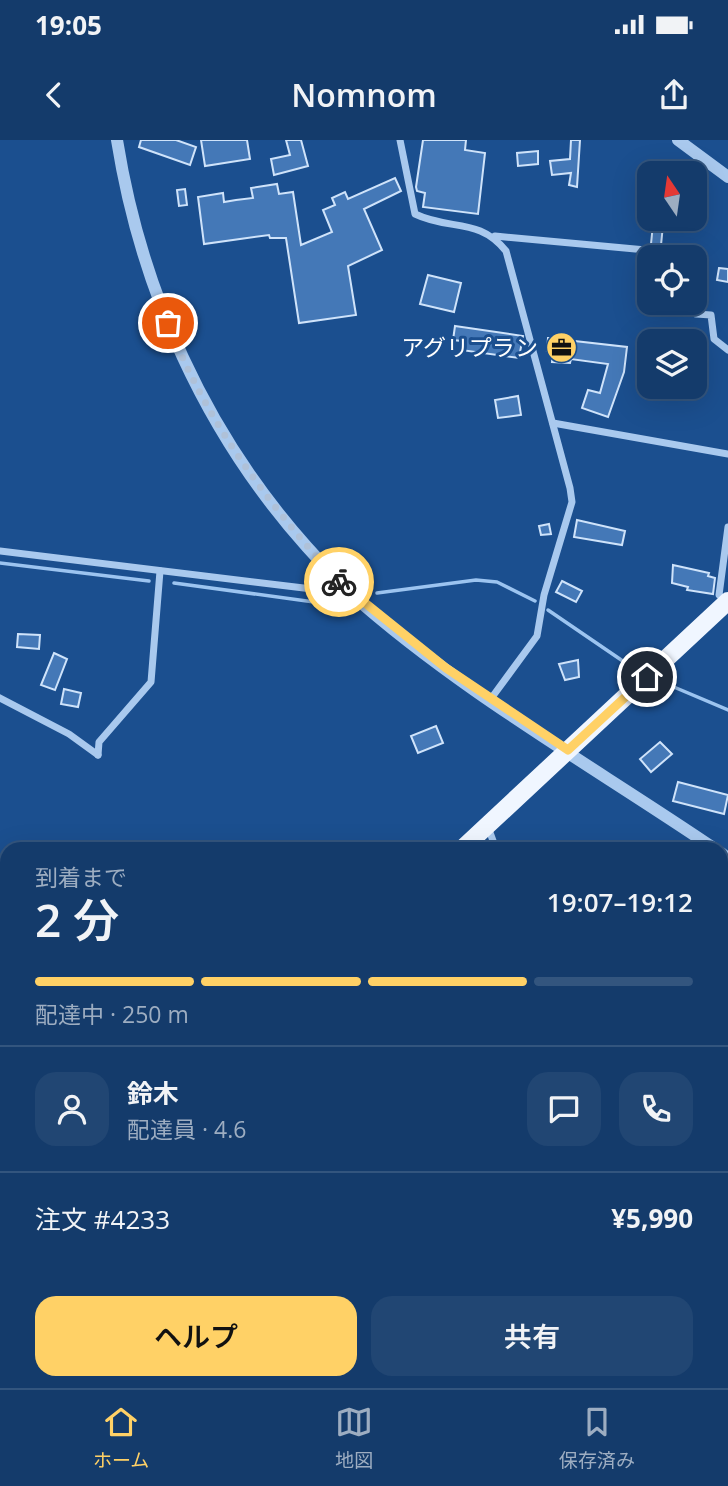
<!DOCTYPE html>
<html lang="ja">
<meta charset="utf-8">
<style>
:root{--surface:#143b6b;--page:#214673;--text:#f1f3f6;--muted:#9dadc1;--line:#33557e;--accent:#ffd166}
body{margin:0;font-family:"Open Sans","Noto Sans JP",sans-serif;background:var(--page);color:var(--text);height:100vh;display:flex;flex-direction:column;font-size:26px;white-space:nowrap}
*{box-sizing:border-box;margin:0}
p{font-size:23px;color:var(--muted)}
.icon{flex:none;width:38px;height:38px;fill:none;stroke:currentColor;stroke-width:2;stroke-linecap:round;stroke-linejoin:round}
.map{position:relative;flex:1;overflow:hidden}
.panel{position:absolute;left:0px;top:702px;width:728px;height:548px;display:flex;flex-direction:column;background:var(--surface);border-radius:21px 21px 0 0;box-shadow:0 7px 28px #0002,0 0 0 2px var(--line)}
.panel>*{flex:none}
.needle{width:46px;rotate:347deg}
.buttons{position:absolute;left:637px;top:21px;display:grid;gap:14px}
.buttons a{display:grid;place-items:center;width:70px;height:70px;border-radius:14px;background:var(--surface);box-shadow:0 7px 28px #0002,0 0 0 2px var(--line);font-size:35px}
.pin{position:absolute;display:grid;place-items:center;width:60px;height:60px;color:#fff;margin:-30px;border:4px solid #fff;border-radius:50%;box-shadow:0 2px 7px #0007}
.courier{position:absolute;display:grid;place-items:center;width:70px;height:70px;margin:-35px;border:5px solid #ffd166;border-radius:50%;background:#fff;color:#222;box-shadow:0 2px 9px #0007}
.overview em{font-style:normal;font-weight:600}
.overview div{display:flex;flex-direction:column-reverse}
.overview{display:flex;align-items:center;justify-content:space-between;height:119px;padding:0 35px}
h1{font-size:46px;font-weight:600;line-height:52px}
.bar{display:grid;grid-template-columns:repeat(4,1fr);gap:10px 7px;align-content:center;height:84px;padding:0 35px}
.bar i{height:9px;border-radius:5px;background:var(--line)}
.bar .on{background:var(--accent)}
.bar p{grid-column:span 4}
.line{display:flex;align-items:center;gap:18px;padding:0 35px;border-top:2px solid var(--line)}
.line div{flex:1}
.round{display:grid;place-items:center;flex:none;width:74px;height:74px;border-radius:21px;background:var(--page)}
.button{display:flex;gap:14px;margin-top:auto;padding:14px 35px}
.button a{flex:1;height:80px;border-radius:21px;background:var(--accent);color:#111;font-size:28px;font-weight:600;line-height:80px;text-align:center}
.button a+a{background:var(--page);color:var(--text)}
.status{display:flex;justify-content:space-between;align-items:center;height:49px;padding:0 35px;background:var(--surface);direction:ltr}
.status svg{height:19px;fill:currentColor}
header{display:flex;justify-content:space-between;align-items:center;height:91px;padding:0 35px;background:var(--surface);font-size:32px;font-weight:600}
.tabs{display:flex;justify-content:space-around;align-items:center;height:98px;border-top:2px solid var(--line);background:var(--surface);font-size:19px;color:var(--muted)}
.tabs a{display:grid;justify-items:center;gap:4px}
.tabs .on{color:var(--accent)}
.map>svg:first-child{display:block}
.lines{fill:none;stroke-linecap:round;stroke-linejoin:round}
.stream{stroke:#9cc4f0;stroke-width:3.5}
.building{fill:#4478b7;stroke:#cfe3fa;stroke-width:2}
.minor{stroke:#a9c9ee;stroke-width:7}
.tertiary{stroke:#a9c9ee;stroke-width:12}
.primary{stroke:#f0f6ff;stroke-width:18}
.done{stroke:#afc1d8;stroke-width:7;stroke-dasharray:0 12.6}
.route{stroke:#ffd166;stroke-width:9}
.labels{text-anchor:middle;stroke-width:6;stroke-linejoin:round;paint-order:stroke}
.poi-label{font-size:23px;fill:#fff;stroke:#1b4f8f;text-anchor:end}
</style>
<div class="status"><b>19:05</b><svg viewBox="0 0 49 12"><path d="M0 12V9h3v3zM5 12V6h3v6zM10 12V3h3v9zM15 12V0h3v12zM26 1h20v11H26zM47 4h2v5h-2z"/></svg></div>
<header><svg class="icon" aria-label="back" viewBox="0 0 24 24"><path d="M15 5l-7 7 7 7"/></svg>Nomnom<svg class="icon" aria-label="share" viewBox="0 0 24 24"><path d="M12 15V3M7 8l5-5 5 5M5 13v7h14v-7"/></svg></header>
<div class="map">
<svg width="728" height="1248" viewBox="0 0 728 1248">
<rect width="100%" height="100%" fill="#1b4f8f"/>
<g class="lines">
<!-- stream -->
<g class="stream">
<polyline points="0,423 149,441"/>
<polyline points="174,443 314,462 334,459"/>
<polyline points="377,453 476,440 497,442 535,461"/>
<polyline points="548,470 633,528"/>
<polyline points="662,542 728,570"/>
<polyline points="207,1245 234,1248"/>
</g>
</g>
<!-- building -->
<g class="building">
<polygon points="141,0 176,0 196,7 190,25 139,7"/>
<polygon points="201,0 247,0 250,19 205,26"/>
<polygon points="286,0 301,0 308,26 274,35 271,19 290,15"/>
<polygon points="423,0 466,0 465,10 485,13 478,74 423,67 425,53 417,51 416,47"/>
<polygon points="571,0 580,0 577,47 569,45 571,33 552,35 550,21 570,19"/>
<polygon points="538,11 538,24 518,26 517,13"/>
<polygon points="395,38 401,51 364,69 382,110 348,126 356,175 299,183 286,98 270,98 269,95 204,104 198,57 223,53 224,62 236,60 253,58 251,48 277,44 279,54 293,52 301,105 332,92 323,70 335,65 332,58 345,52 348,59"/>
<polygon points="185,49 187,65 179,66 177,50"/>
<polygon points="653,84 663,85 661,105 651,104"/>
<polygon points="719,128 728,129 728,142 717,140"/>
<polygon points="428,135 461,143 454,172 420,164"/>
<polygon points="455,186 523,196 519,218 461,210 462,201 453,200"/>
<polygon points="548,198 627,207 624,232 608,277 582,268 588,250 600,253 608,224 571,219 570,223 552,222 553,211 547,211"/>
<polygon points="518,256 521,275 498,278 495,260"/>
<polygon points="577,380 625,391 622,405 574,397"/>
<polygon points="549,384 551,394 541,395 539,386"/>
<polygon points="673,425 709,433 708,436 715,438 713,454 687,450 688,447 672,443"/>
<polygon points="562,441 582,451 576,462 556,452"/>
<polygon points="18,494 40,495 39,509 17,507"/>
<polygon points="54,513 67,519 55,550 41,545"/>
<polygon points="578,520 579,537 565,540 559,524"/>
<polygon points="64,549 81,553 78,567 61,564"/>
<polygon points="436,586 443,603 418,613 411,596"/>
<polygon points="660,602 672,614 651,632 640,619"/>
<polygon points="678,642 728,655 724,674 673,661"/>
</g>
<g class="lines">
<!-- minor -->
<g class="minor">
<path d="M400,0L415,74C450,91 479,77 506,111L570,348L572,362L544,455L537,496L490,560"/>
<polyline points="495,96 700,115 696,174 711,175 714,199 728,210"/>
<polyline points="553,283 728,314"/>
<polyline points="0,411 312,449 329,449 337,440"/>
<polyline points="725,460 719,455 728,387"/>
<polyline points="0,558 69,594 98,615"/>
<polyline points="98,615 99,602 151,542 160,431"/>
<polyline points="488,687 496,709"/>
<polyline points="721,1101 728,1053"/>
<polyline points="721,1151 728,1152"/>
<polyline points="532,1248 533,1242"/>
</g>
<!-- tertiary -->
<g class="tertiary">
<path d="M117,0C141,150 205,293 307,407C321,422 335,439 350,453C461,552 593,626 715,709"/>
<polyline points="678,0 728,37"/>
<polyline points="721,713 728,718"/>
</g>
<!-- primary -->
<g class="primary">
<polyline points="462,709 728,461"/>
<polyline points="198,1248 199,1242"/>
</g>
</g>
<g class="lines">
<!-- done -->
<path class="done" d="M168,183C206,282 269,365 339,442"/>
<!-- route -->
<polyline class="route" points="339,442 446,528 568,610 647,537"/>
</g>
<!-- icons -->
<defs>
<symbol id="office-disc" viewBox="-11 -11 22 22"><circle r="9.5" fill="#ffd166" stroke="#1b4f8f"/><path d="M-6-3h4V-5.5h4V-3h4V5H-6ZM-1-4.5V-3h2v-1.5ZM-6 0V1H6V0Z" fill="#111"/></symbol>
</defs>
<g fill-rule="evenodd">
<use href="#office-disc" x="544" y="190" width="35" height="35"/>
</g>
<g class="labels">
<!-- poi labels -->
<g class="poi-label">
<text x="538" y="216">アグリプラン</text>
</g>
</g>
</svg>
<div class="buttons">
<a><svg class="needle" viewBox="-14 -14 28 28"><path d="M0-13l5 13h-10z" fill="#e53935"/><path d="M0 13l5-13h-10z" fill="#9dadc1"/></svg></a>
<a><svg class="icon" aria-label="locate" viewBox="0 0 24 24"><circle cx="12" cy="12" r="6"/><path d="M12 2v4M12 18v4M2 12h4M18 12h4"/></svg></a>
<a><svg class="icon" aria-label="layers" viewBox="0 0 24 24"><path d="M12 4l9 5-9 5-9-5zM3 14l9 5 9-5"/></svg></a>
</div>
<div class="pin" style="left:168px;top:183px;background:#ea580c"><svg class="icon" aria-label="bag" viewBox="0 0 24 24"><path d="M5 8h14l-1 12H6zM9 8a3 3 0 0 1 6 0"/></svg></div>
<div class="pin" style="left:647px;top:537px;background:#1f2937"><svg class="icon" aria-label="home" viewBox="0 0 24 24"><path d="M3 11l9-7 9 7M6 9v11h12V9"/></svg></div>
<div class="courier" style="left:339px;top:442px"><svg class="icon" aria-label="bike" viewBox="0 0 24 24"><circle cx="6" cy="16" r="4"/><circle cx="18" cy="16" r="4"/><path d="M6 16l4-8h5l3 8M10 8l3 8H6M13 5h3"/></svg></div>
<section class="panel">
<div class="overview"><div><h1>2 分</h1><p>到着まで</p></div><em>19:07–19:12</em></div>
<div class="bar"><i class="on"></i><i class="on"></i><i class="on"></i><i></i><p>配達中 · 250 m</p></div>
<div class="line" style="height:126px"><a class="round"><svg class="icon" aria-label="person" viewBox="0 0 24 24"><circle cx="12" cy="8" r="4"/><path d="M4 21q1-7 8-7t8 7"/></svg></a><div><b>鈴木</b><p>配達員 · 4.6</p></div><a class="round"><svg class="icon" aria-label="chat" viewBox="0 0 24 24"><path d="M4 5h16v11H9l-5 4z"/></svg></a><a class="round"><svg class="icon" aria-label="phone" viewBox="0 0 24 24"><path d="M5 4h4l2 5-3 2q2 4 5 5l2-3 5 2v4C11 20 4 13 5 4z"/></svg></a></div>
<div class="line" style="height:91px"><div>注文 #4233</div><b>¥5,990</b></div>
<div class="button"><a>ヘルプ</a><a>共有</a></div>
</section>
</div>
<nav class="tabs">
<a class="on"><svg class="icon" aria-label="home" viewBox="0 0 24 24"><path d="M3 11l9-7 9 7M6 9v11h12V9"/></svg>ホーム</a>
<a><svg class="icon" aria-label="map" viewBox="0 0 24 24"><path d="M3 6l6-2 6 2 6-2v14l-6 2-6-2-6 2zM9 4v14M15 6v14"/></svg>地図</a>
<a><svg class="icon" aria-label="saved" viewBox="0 0 24 24"><path d="M7 4h10v16l-5-4-5 4z"/></svg>保存済み</a>
</nav>
